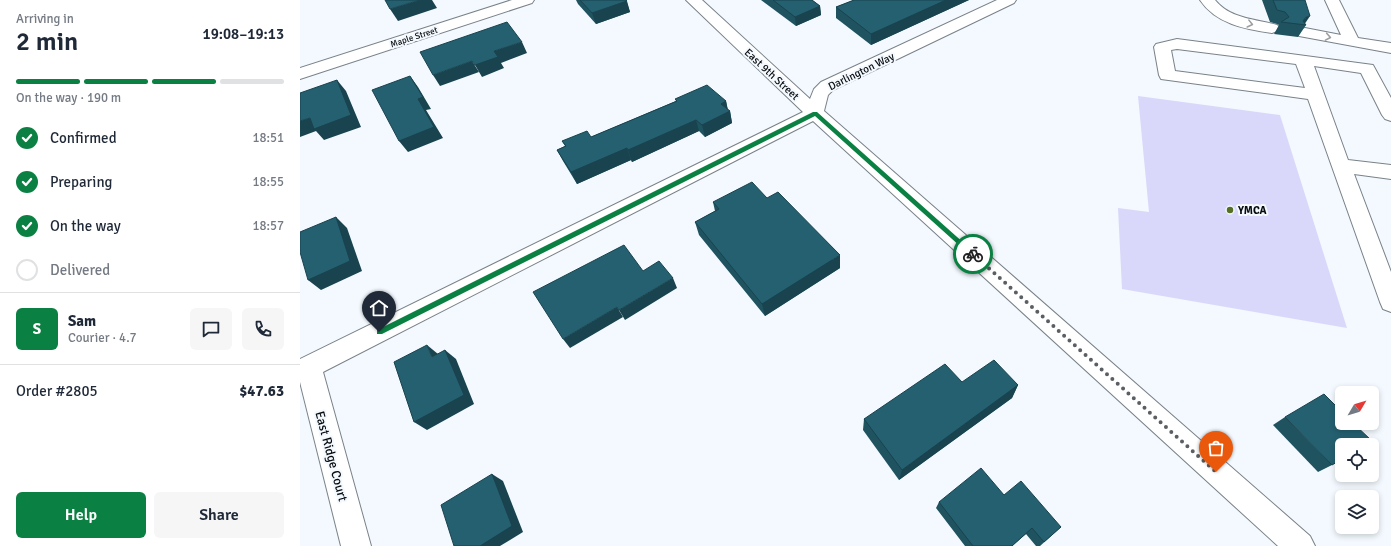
<!DOCTYPE html>
<meta charset="utf-8">
<style>
:root{--surface:#fff;--page:#f6f6f7;--text:#1f2937;--muted:#747a83;--line:#e0e1e3;--accent:#0b8043}
body{margin:0;font-family:Signika,sans-serif;background:var(--page);color:var(--text);height:100vh;display:flex;flex-direction:column;font-size:15px;white-space:nowrap}
*{box-sizing:border-box;margin:0}
p{font-size:13px;color:var(--muted)}
.icon{flex:none;width:22px;height:22px;fill:none;stroke:currentColor;stroke-width:2;stroke-linecap:round;stroke-linejoin:round}
.map{position:relative;flex:1;overflow:hidden}
.drawer{display:flex;flex-direction:column;background:var(--surface);width:300px}
.drawer>*{flex:none}
.needle{width:26px;rotate:52deg}
.fabs{position:absolute;left:1035px;top:386px;display:grid;gap:8px}
.fabs a{display:grid;place-items:center;width:44px;height:44px;border-radius:6px;background:var(--surface);box-shadow:0 2px 6px #0003;font-size:20px}
.pin{position:absolute;display:grid;place-items:center;width:34px;height:34px;color:#fff;margin:-41px -17px;border-radius:50% 50% 50% 0;rotate:-45deg;box-shadow:0 0 4px #0007}
.pin .icon{rotate:45deg}
.courier{position:absolute;display:grid;place-items:center;width:40px;height:40px;margin:-20px;border:3px solid #0b8043;border-radius:50%;background:#fff;color:#222;box-shadow:0 1px 5px #0007}
.summary em{font-style:normal;font-weight:600}
.summary div{display:flex;flex-direction:column-reverse}
.summary{display:flex;align-items:center;justify-content:space-between;height:68px;padding:0 16px}
h1{font-size:26px;font-weight:600;line-height:30px}
.bar{display:grid;grid-template-columns:repeat(4,1fr);gap:6px 4px;align-content:center;height:48px;padding:0 16px}
.bar i{height:5px;border-radius:3px;background:var(--line)}
.bar .active{background:var(--accent)}
.bar p{grid-column:span 4}
.line{display:flex;align-items:center;gap:10px;padding:0 16px;border-top:1px solid var(--line)}
.line div{flex:1}
.round{display:grid;place-items:center;flex:none;width:42px;height:42px;border-radius:6px;background:var(--page)}
ol{padding:0 16px;list-style:none}
li{display:flex;align-items:center;gap:12px;height:44px}
li p{margin-inline-start:auto}
li .icon{padding:4px;border-radius:50%;background:var(--accent);color:#fff;stroke-width:4}
li:last-child{color:var(--muted)}
li i{width:22px;height:22px;border:2px solid var(--line);border-radius:50%}
.primary-button{display:flex;gap:8px;margin-top:auto;padding:8px 16px}
.primary-button a{flex:1;height:46px;border-radius:6px;background:var(--accent);color:#fff;font-size:16px;font-weight:600;line-height:46px;text-align:center}
.primary-button a+a{background:var(--page);color:var(--text)}
main{display:flex;flex:1;min-height:0}
.map>svg:first-child{display:block}
.green{fill:#d9d8fa}
.lines{fill:none;stroke-linecap:round;stroke-linejoin:round}
.minor-casing{stroke:#798289;stroke-width:2}
.major-casing{stroke:#798289;stroke-width:2}
.minor{fill:#fff;fill-rule:evenodd}
.major{fill:#fff;fill-rule:evenodd}
.wall{fill:#1f5360}
.shaded-wall{fill:#19434e}
.building{fill:#246070;stroke:#19434e}
.oneway{stroke:#9d9e9f}
.route{fill:#0b8043}
.done{stroke:#5b5f63;stroke-width:4;stroke-dasharray:0 7.2}
.poi-dot{fill:#547024;stroke:#f3f9fe;stroke-width:1.5}
.labels{text-anchor:middle;stroke-width:4;stroke-linejoin:round;paint-order:stroke}
.far-street-label{font-size:9px;fill:#090c0f;stroke:#f3f9fe}
.street-label{font-size:11px;fill:#090c0f;stroke:#f3f9fe}
.poi-label{font-size:11px;font-weight:bold;fill:#090c0f;stroke:#f3f9fe;text-anchor:start}
.near-street-label{font-size:13px;fill:#090c0f;stroke:#f3f9fe}
</style>
<main>
<section class="drawer">
<div class="summary"><div><h1>2 min</h1><p>Arriving in</p></div><em>19:08–19:13</em></div>
<div class="bar"><i class="active"></i><i class="active"></i><i class="active"></i><i></i><p>On the way · 190 m</p></div>
<ol>
<li><svg class="icon" aria-label="check" viewBox="0 0 24 24"><path d="M5 12l5 5 9-10"/></svg>Confirmed<p>18:51</p></li>
<li><svg class="icon" aria-label="check" viewBox="0 0 24 24"><path d="M5 12l5 5 9-10"/></svg>Preparing<p>18:55</p></li>
<li><svg class="icon" aria-label="check" viewBox="0 0 24 24"><path d="M5 12l5 5 9-10"/></svg>On the way<p>18:57</p></li>
<li><i></i>Delivered</li>
</ol>
<div class="line" style="height:72px"><b class="round" style="background:var(--accent);color:#fff">S</b><div><b>Sam</b><p>Courier · 4.7</p></div><a class="round"><svg class="icon" aria-label="chat" viewBox="0 0 24 24"><path d="M4 5h16v11H9l-5 4z"/></svg></a><a class="round"><svg class="icon" aria-label="phone" viewBox="0 0 24 24"><path d="M5 4h4l2 5-3 2q2 4 5 5l2-3 5 2v4C11 20 4 13 5 4z"/></svg></a></div>
<div class="line" style="height:52px"><div>Order #2805</div><b>$47.63</b></div>
<div class="primary-button"><a>Help</a><a>Share</a></div>
</section>
<div class="map">
<svg width="1091" height="546" viewBox="0 0 1091 546">
<rect width="100%" height="100%" fill="#f3f9fe"/>
<!-- green -->
<polygon class="green" points="838,96 980,115 1047,328 822,289 818,208 849,212"/>
<g class="lines">
<defs>
<g id="minor">
<polygon points="386,0 402,0 510,99 514,89 521,82 697,0 716,0 714,3 533,90 528,95 524,111 1010,536 1015,546 978,546 513,121 23,372 71,546 41,546 0,382 0,359 503,112"/>
<path d="M900,0H915C930,19 956,19 977,25L980,28L977,31L972,33C945,29 916,24 900,0Z"/>
<polygon points="1025,0 1039,0 1058,38 1091,43 1091,53 999,36 997,33 999,30 1005,28 1041,35"/>
<path d="M877,39L1073,65L1091,98V121L1085,119L1082,115L1061,73L1014,66L1048,160L1091,165V179L1054,174L1091,272V312L1083,309L1080,302L1008,99L861,79L859,75L854,47L856,44ZM877,49L996,64L1005,88L875,71L871,50Z"/>
</g>
<polygon id="major" points="212,0 234,0 232,3 0,79 0,68"/>
</defs>
<!-- minor casing -->
<use href="#minor" class="minor-casing"/>
<!-- major casing -->
<use href="#major" class="major-casing"/>
<!-- minor -->
<use href="#minor" class="minor"/>
<!-- major -->
<use href="#major" class="major"/>
</g>
<!-- wall -->
<g class="wall">
<polygon points="276,0 326,0 330,12 296,24 278,4"/>
<polygon points="461,0 512,0 520,6 521,15 496,26"/>
<polygon points="554,0 669,0 571,45 536,18 536,7"/>
<polygon points="962,0 1005,0 1005,24 1006,25 998,37 974,34 979,25 977,24 970,22"/>
<polygon points="375,99 426,101 428,110 430,111 432,123 405,137 399,131 332,162 331,160 277,184 263,161 257,150 265,146 262,141 291,137 376,101"/>
<polygon points="467,198 540,268 465,316 399,235 395,222 415,211 413,202"/>
<polygon points="662,382 718,385 712,398 599,480 563,430 564,419"/>
<polygon points="985,417 1032,465 1018,472 973,425"/>
<polygon points="704,495 761,527 740,546 736,546 726,534 712,546 665,546 636,508 639,502"/>
</g>
<!-- shaded-wall -->
<g class="shaded-wall">
<polygon points="120,0 132,0 137,8 98,21 90,9"/>
<polygon points="646,0 669,0 571,45 571,34"/>
<polygon points="327,1 330,12 296,24 292,13"/>
<polygon points="520,6 521,15 496,26 495,17"/>
<polygon points="1010,16 1004,25 1001,25 1006,17"/>
<polygon points="222,42 227,53 201,63 204,68 182,77 175,65 194,51"/>
<polygon points="172,61 179,72 140,86 133,75"/>
<polygon points="110,76 118,87 131,109 126,110 143,138 108,152 99,141 118,99"/>
<polygon points="37,80 46,91 61,127 24,140 16,131 0,137 0,121 10,118"/>
<polygon points="426,101 428,112 430,111 432,123 405,137 402,125 421,104"/>
<polygon points="396,120 399,131 332,162 328,150"/>
<polygon points="327,148 331,160 277,184 271,172"/>
<polygon points="36,217 47,228 62,271 21,290 8,280"/>
<polygon points="540,255 540,268 465,316 462,304"/>
<polygon points="373,278 377,288 325,320 319,310"/>
<polygon points="317,307 323,317 270,348 263,339"/>
<polygon points="127,345 138,354 132,357"/>
<polygon points="145,350 156,359 174,404 127,430 114,422"/>
<polygon points="718,385 712,398 599,480 602,470"/>
<polygon points="192,474 203,481 223,532 200,546 180,546"/>
</g>
<!-- building -->
<g class="building">
<polygon points="85,0 120,0 90,9"/>
<polygon points="280,0 326,0 327,1 292,13"/>
<polygon points="473,0 512,0 520,6 495,17"/>
<polygon points="554,0 646,0 571,34 536,7"/>
<polygon points="973,0 1005,0 1010,16 1006,17 1003,21 1006,25 981,22 989,17 985,12 977,10"/>
<polygon points="207,22 222,42 194,51 198,57 175,65 172,61 133,75 120,52"/>
<polygon points="110,76 123,97 118,99 134,127 99,141 72,90"/>
<polygon points="37,80 51,115 14,129 10,118 0,121 0,93"/>
<polygon points="407,85 426,101 421,104 430,111 402,125 396,120 328,150 327,148 271,172 257,150 266,146 262,141 287,131 291,137 377,101 375,99"/>
<polygon points="452,182 467,198 478,192 540,255 462,304 395,222 419,209 413,202"/>
<polygon points="36,217 50,261 8,280 0,252 0,232"/>
<polygon points="324,245 343,271 359,261 373,278 319,310 317,307 263,339 233,292"/>
<polygon points="127,345 132,357 145,350 164,395 114,422 94,362"/>
<polygon points="694,360 718,385 602,470 564,419 645,364 662,382"/>
<polygon points="1024,394 1042,412 1042,423 1053,423 1071,440 1064,445 1042,445 1042,459 1032,465 985,417"/>
<polygon points="681,468 704,495 721,481 761,527 744,542 732,528 712,546 673,546 639,502"/>
<polygon points="192,474 212,526 180,546 154,546 141,505"/>
</g>
<!-- one-way arrows -->
<defs><path id="oneway-chevron" d="M-2-3.5L2.5 0L-2 3.5" fill="none" stroke-width="1.6" stroke-linecap="round" stroke-linejoin="round"/></defs>
<g class="oneway">
<use href="#oneway-chevron" transform="translate(950 24) rotate(14)"/>
<use href="#oneway-chevron" transform="translate(1028 37) rotate(10)"/>
</g>
<!-- route -->
<polygon class="route" points="513,112 517,112 675,253 675,256 671,256 515,116 82,334 77,334 77,330"/>
<g class="lines">
<!-- done -->
<polyline class="done" points="673,254 916,472"/>
</g>
<!-- markers -->
<circle class="poi-dot" cx="930" cy="210" r="4"/>
<g class="labels">
<!-- far-street labels -->
<g class="far-street-label">
<text transform="translate(114 37) rotate(-18)" y="3">Maple Street</text>
</g>
<!-- street labels -->
<g class="street-label">
<text transform="translate(561 71) rotate(-26)" y="4">Darlington Way</text>
<text transform="translate(472 74) rotate(43)" y="4">East 9th Street</text>
</g>
<!-- poi labels -->
<g class="poi-label">
<text x="938" y="214">YMCA</text>
</g>
<!-- near-street labels -->
<g class="near-street-label">
<text transform="translate(32 456) rotate(75)" y="5">East Ridge Court</text>
</g>
</g>
</svg>
<div class="fabs">
<a><svg class="needle" viewBox="-14 -14 28 28"><path d="M0-13l5 13h-10z" fill="#e53935"/><path d="M0 13l5-13h-10z" fill="#747a83"/></svg></a>
<a><svg class="icon" aria-label="locate" viewBox="0 0 24 24"><circle cx="12" cy="12" r="6"/><path d="M12 2v4M12 18v4M2 12h4M18 12h4"/></svg></a>
<a><svg class="icon" aria-label="layers" viewBox="0 0 24 24"><path d="M12 4l9 5-9 5-9-5zM3 14l9 5 9-5"/></svg></a>
</div>
<div class="pin" style="left:916px;top:472px;background:#ea580c"><svg class="icon" aria-label="bag" viewBox="0 0 24 24"><path d="M5 8h14l-1 12H6zM9 8a3 3 0 0 1 6 0"/></svg></div>
<div class="pin" style="left:79px;top:332px;background:#1f2937"><svg class="icon" aria-label="home" viewBox="0 0 24 24"><path d="M3 11l9-7 9 7M6 9v11h12V9"/></svg></div>
<div class="courier" style="left:673px;top:254px"><svg class="icon" aria-label="bike" viewBox="0 0 24 24"><circle cx="6" cy="16" r="4"/><circle cx="18" cy="16" r="4"/><path d="M6 16l4-8h5l3 8M10 8l3 8H6M13 5h3"/></svg></div>
</div>
</main>
